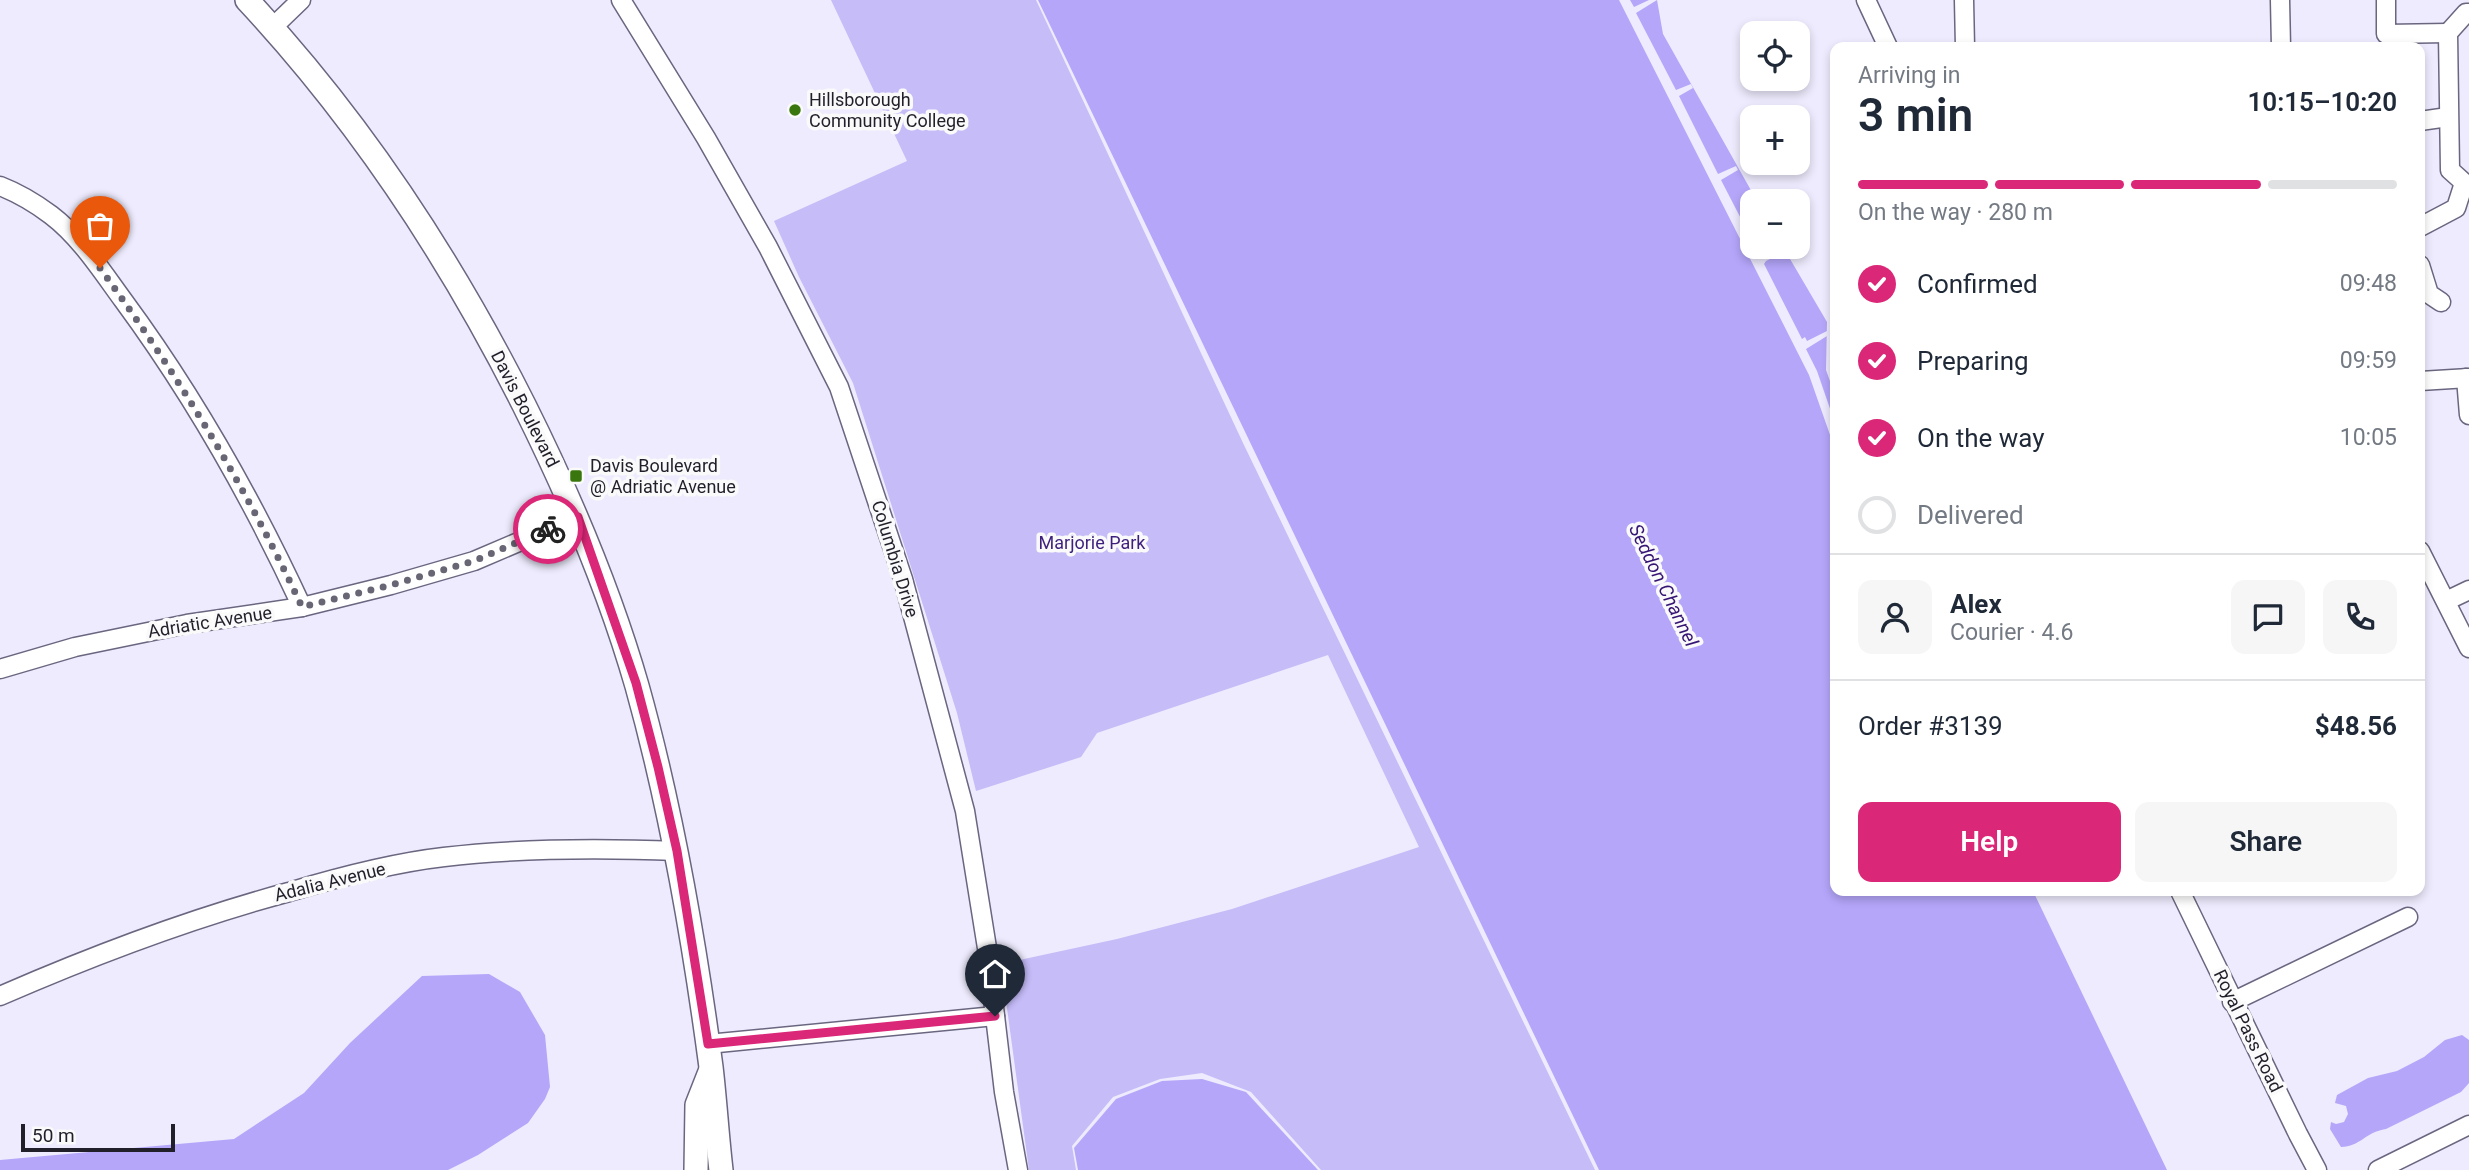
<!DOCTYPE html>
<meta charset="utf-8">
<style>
:root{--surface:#fff;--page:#f6f6f7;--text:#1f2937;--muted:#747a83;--line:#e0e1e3;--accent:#db2777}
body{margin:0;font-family:Roboto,sans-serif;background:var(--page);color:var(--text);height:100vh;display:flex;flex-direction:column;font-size:26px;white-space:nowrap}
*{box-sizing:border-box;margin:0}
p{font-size:23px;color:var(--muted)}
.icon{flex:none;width:38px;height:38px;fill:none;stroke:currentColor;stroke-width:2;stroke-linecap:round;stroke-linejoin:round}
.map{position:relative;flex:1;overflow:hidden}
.drawer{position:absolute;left:1830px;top:42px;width:595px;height:854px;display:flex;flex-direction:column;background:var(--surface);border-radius:14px;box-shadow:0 4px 10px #0003}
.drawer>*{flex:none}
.fabs{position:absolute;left:1740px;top:21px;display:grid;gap:14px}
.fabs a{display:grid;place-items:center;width:70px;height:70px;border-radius:14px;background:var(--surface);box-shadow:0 4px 10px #0003;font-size:35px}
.scale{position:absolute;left:21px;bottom:18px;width:154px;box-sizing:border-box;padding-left:7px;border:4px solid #211f2a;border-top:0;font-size:19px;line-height:24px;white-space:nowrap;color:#211f2a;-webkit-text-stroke:5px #fafafa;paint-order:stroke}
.pin{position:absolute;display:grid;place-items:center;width:60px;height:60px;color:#fff;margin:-72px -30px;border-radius:50% 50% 50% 0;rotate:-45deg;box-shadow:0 0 7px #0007}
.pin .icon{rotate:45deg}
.courier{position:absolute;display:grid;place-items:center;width:70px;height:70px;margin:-35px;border:5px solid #db2777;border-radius:50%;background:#fff;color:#222;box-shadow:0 2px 9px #0007}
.summary em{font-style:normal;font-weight:600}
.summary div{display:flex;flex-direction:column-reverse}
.summary{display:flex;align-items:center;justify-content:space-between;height:119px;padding:0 28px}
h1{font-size:46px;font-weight:600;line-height:52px}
.bar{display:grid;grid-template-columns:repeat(4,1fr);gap:10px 7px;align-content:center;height:84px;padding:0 28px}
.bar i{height:9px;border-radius:5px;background:var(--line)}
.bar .on{background:var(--accent)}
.bar p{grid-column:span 4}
.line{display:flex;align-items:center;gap:18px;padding:0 28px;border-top:2px solid var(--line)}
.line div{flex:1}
.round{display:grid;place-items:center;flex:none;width:74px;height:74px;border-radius:14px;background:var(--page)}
ol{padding:0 28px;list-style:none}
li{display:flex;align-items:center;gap:21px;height:77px}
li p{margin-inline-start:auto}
li .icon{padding:7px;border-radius:50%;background:var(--accent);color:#fff;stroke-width:4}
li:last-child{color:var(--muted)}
li i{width:38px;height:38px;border:4px solid var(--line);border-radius:50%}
.primary-button{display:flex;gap:14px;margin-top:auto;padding:14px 28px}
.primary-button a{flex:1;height:80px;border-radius:14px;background:var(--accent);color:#fff;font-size:28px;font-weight:600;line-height:80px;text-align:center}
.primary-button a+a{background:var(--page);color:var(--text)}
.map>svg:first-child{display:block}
.green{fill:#c5bcf8}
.water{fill:#b5a6fa}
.pier{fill:#edebfd}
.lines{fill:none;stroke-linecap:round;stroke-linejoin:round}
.minor-casing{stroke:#6a6680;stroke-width:21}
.tertiary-casing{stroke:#6a6680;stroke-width:26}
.minor{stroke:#fff;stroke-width:18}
.tertiary{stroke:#fff;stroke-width:23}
.done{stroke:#686674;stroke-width:7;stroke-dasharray:0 12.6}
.route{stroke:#db2777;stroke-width:9}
.poi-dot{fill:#3a760e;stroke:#fafafa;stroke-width:2.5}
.labels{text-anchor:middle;stroke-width:7;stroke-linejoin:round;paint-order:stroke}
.poi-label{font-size:18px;fill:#211f2a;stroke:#fafafa;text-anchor:start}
.street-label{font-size:18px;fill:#211f2a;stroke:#fafafa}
.park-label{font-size:18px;fill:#3d1f7d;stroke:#fafafa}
.water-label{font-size:19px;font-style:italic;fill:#361474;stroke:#fafafa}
</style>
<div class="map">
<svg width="2469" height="1170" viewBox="0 0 2469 1170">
<rect width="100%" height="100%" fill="#edebfd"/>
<!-- green -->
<polygon class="green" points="831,0 1036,0 1243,443 1595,1170 1321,1170 1251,1092 1202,1073 1160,1079 1113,1097 1072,1146 1076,1170 1029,1170 1001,964 1117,939 1232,909 1419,847 1328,655 1097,733 1081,757 976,791 957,713 853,383 799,277 774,221 907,161"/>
<!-- water -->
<g class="water">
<polygon points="1038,0 1657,0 1663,34 1757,201 1752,201 1752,247 1783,247 1827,322 1826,370 1836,398 1836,891 2033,891 2167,1170 1599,1170"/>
<polygon points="489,974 520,992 545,1035 550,1087 545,1099 528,1123 478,1155 448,1170 0,1170 0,1160 234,1139 304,1093 350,1043 422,976"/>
<path d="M2462,1035L2469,1040V1083L2461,1092L2386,1129C2365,1132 2360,1147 2341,1147L2330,1129L2331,1122L2336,1124L2344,1122L2348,1114L2346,1106L2335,1103L2337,1095L2368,1078L2397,1071L2424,1057L2445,1040Z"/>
<polygon points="1202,1079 1246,1092 1318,1170 1078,1170 1074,1148 1116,1099 1162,1081"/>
</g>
<!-- pier -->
<polygon class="pier" points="1619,0 1630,0 1634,7 1649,0 1657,0 1636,13 1676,90 1691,84 1693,88 1679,96 1718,174 1736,166 1738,170 1721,180 1752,240 1752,247 1755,247 1760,256 1763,255 1764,258 1784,248 1786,251 1766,261 1764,264 1802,339 1805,337 1807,341 1827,331 1827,336 1806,349 1817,371 1836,426 1836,452 1809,375"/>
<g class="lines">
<defs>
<g id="minor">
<polyline points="621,0 706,138 768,247 839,387 903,579 965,811 987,948 1004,1092 1018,1170"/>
<polyline points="1866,0 1888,47"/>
<polyline points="1964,0 1965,47"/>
<polyline points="2280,0 2281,47"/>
<polyline points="2386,0 2386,34 2448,33"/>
<polyline points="2469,13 2466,13 2448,33 2450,170 2469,187"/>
<polyline points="273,27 301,0"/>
<polyline points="2420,121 2448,117"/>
<path d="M0,186C18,193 35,203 51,215C80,237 101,270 123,300C193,395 252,499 302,607"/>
<polyline points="2420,227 2456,208 2464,183"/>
<polyline points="2420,265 2429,294 2441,302"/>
<polyline points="2466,378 2469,415"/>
<polyline points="2420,381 2469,378"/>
<polyline points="2420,551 2469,648"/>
<polyline points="2446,601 2469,590"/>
<polyline points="0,669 75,647 187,624 302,607 391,585 474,561 577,517"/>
<polyline points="2180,891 2298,1134 2317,1170"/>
<path d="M0,996C94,955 189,919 289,892C339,877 391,863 444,857C521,848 599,848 677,851"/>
<polyline points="2232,1002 2408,917"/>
<polyline points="708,1044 995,1016"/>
<polyline points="2378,1170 2469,1125"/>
</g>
<g id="tertiary">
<path d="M247,0C359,120 450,258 524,405C569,495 609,589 637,686C672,811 694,939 711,1067C715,1101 717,1136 721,1170"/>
<polyline points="696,1170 697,1105 710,1072"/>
</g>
</defs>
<!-- minor casing -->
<use href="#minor" class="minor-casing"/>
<!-- tertiary casing -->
<use href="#tertiary" class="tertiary-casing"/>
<!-- minor -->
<use href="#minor" class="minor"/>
<!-- tertiary -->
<use href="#tertiary" class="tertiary"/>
</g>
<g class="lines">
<!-- done -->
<path class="done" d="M100,268C178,375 246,487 302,607L391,585L474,561L548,529"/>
<!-- route -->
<polyline class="route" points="548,529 578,517 636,683 658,767 677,851 708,1044 995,1016"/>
</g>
<!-- markers -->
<g class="poi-dot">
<circle cx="795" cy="110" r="7"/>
<rect x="569" y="469" width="14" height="14" rx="3.5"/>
</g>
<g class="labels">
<!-- poi labels -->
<g class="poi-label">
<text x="809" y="106">Hillsborough<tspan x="809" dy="21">Community College</tspan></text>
<text x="590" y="472">Davis Boulevard<tspan x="590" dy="21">@ Adriatic Avenue</tspan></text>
</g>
<!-- street labels -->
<g class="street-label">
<text transform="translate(525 409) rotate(63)" y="6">Davis Boulevard</text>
<text transform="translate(895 559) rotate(73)" y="6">Columbia Drive</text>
<text transform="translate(210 622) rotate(-9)" y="6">Adriatic Avenue</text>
<text transform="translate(330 882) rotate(-14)" y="6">Adalia Avenue</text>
<text transform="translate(2248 1031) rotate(64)" y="6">Royal Pass Road</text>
</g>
<!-- park labels -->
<g class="park-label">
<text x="1092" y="549">Marjorie Park</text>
</g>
<!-- water labels -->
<g class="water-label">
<text transform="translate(1664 585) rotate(64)" y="7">Seddon Channel</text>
</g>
</g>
</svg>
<div class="fabs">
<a><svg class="icon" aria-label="locate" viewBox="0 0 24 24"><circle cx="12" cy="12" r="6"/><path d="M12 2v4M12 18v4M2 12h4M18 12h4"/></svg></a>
<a>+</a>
<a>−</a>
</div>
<div class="scale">50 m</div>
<div class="pin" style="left:100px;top:268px;background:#ea580c"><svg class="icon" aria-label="bag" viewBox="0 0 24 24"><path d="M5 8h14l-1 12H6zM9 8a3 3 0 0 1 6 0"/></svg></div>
<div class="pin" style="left:995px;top:1016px;background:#1f2937"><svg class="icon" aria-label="home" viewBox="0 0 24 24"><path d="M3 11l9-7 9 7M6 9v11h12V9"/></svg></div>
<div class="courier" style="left:548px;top:529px"><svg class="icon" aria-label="bike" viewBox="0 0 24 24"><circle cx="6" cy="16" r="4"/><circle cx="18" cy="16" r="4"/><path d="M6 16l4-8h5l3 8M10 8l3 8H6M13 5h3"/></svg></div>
<section class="drawer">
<div class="summary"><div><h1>3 min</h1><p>Arriving in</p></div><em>10:15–10:20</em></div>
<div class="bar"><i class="on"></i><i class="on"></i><i class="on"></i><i></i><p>On the way · 280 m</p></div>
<ol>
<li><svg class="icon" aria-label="check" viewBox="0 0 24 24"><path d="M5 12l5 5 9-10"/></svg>Confirmed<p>09:48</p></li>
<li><svg class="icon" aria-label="check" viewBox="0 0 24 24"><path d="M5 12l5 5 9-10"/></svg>Preparing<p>09:59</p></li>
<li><svg class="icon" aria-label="check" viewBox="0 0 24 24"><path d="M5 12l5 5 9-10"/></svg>On the way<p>10:05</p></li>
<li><i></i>Delivered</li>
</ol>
<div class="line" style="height:126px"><a class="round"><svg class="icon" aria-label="person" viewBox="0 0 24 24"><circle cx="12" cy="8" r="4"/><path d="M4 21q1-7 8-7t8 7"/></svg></a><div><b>Alex</b><p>Courier · 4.6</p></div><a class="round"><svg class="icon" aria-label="chat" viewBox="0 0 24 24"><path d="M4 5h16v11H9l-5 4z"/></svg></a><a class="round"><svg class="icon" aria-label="phone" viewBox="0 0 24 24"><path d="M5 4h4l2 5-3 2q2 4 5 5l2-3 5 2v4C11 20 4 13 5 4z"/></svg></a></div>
<div class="line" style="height:91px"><div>Order #3139</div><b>$48.56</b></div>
<div class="primary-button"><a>Help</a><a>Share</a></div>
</section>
</div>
